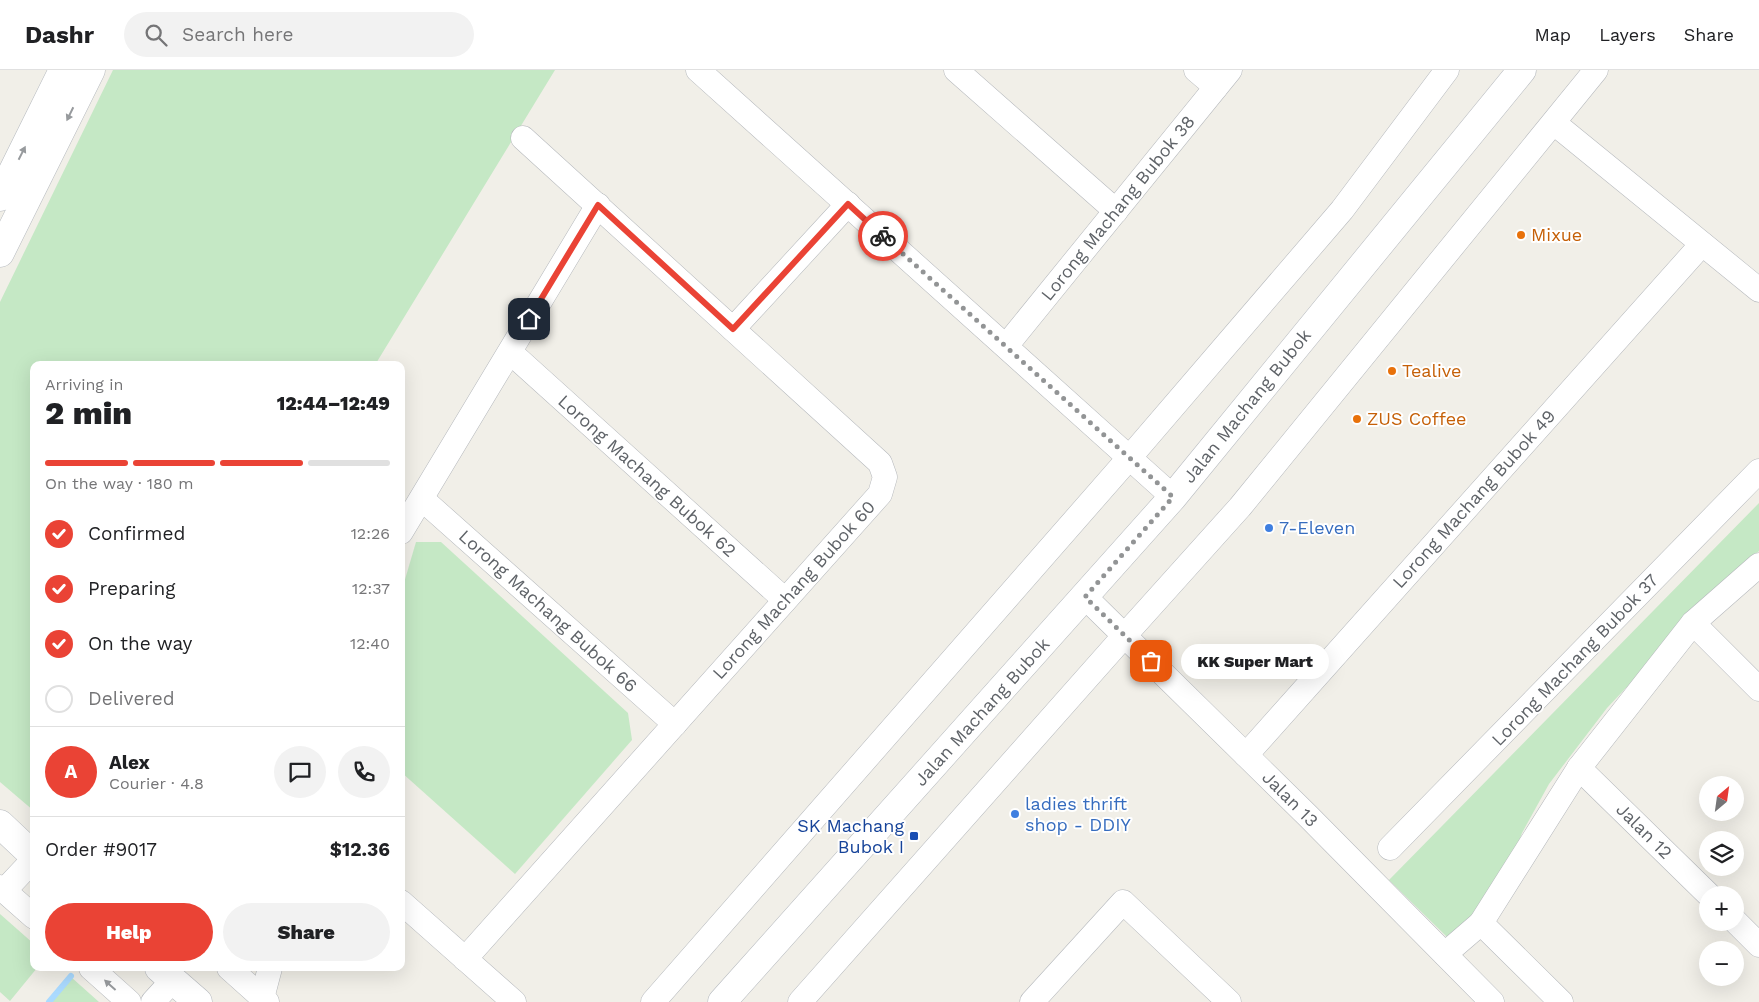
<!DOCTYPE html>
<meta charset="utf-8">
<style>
:root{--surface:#fff;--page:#f2f2f2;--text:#202124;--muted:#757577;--line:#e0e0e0;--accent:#ea4335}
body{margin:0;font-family:"Work Sans",sans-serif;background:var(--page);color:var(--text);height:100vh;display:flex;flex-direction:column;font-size:19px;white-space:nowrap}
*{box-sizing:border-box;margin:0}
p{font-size:16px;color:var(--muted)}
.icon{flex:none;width:28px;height:28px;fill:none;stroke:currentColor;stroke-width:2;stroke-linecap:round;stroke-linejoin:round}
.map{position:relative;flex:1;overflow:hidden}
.sheet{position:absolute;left:30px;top:291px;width:375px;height:610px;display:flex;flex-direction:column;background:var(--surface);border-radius:10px;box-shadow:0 5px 20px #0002}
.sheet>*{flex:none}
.needle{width:32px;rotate:29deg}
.tools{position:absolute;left:1699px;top:706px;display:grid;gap:10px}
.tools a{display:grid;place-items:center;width:45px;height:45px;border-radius:50%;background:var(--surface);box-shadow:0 5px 20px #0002;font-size:25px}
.pin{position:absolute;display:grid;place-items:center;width:42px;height:42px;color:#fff;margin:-21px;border-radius:10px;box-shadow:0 2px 8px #0006}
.courier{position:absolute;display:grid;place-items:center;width:50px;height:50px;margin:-25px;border:4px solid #ea4335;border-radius:50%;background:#fff;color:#222;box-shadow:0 1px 6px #0007}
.bubble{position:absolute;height:35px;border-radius:18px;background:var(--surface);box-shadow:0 5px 20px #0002;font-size:16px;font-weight:800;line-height:35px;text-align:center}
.summary em{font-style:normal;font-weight:800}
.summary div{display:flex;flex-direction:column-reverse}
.summary{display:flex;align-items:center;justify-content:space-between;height:85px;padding:0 15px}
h1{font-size:32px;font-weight:800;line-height:38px}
.bar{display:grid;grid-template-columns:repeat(4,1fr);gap:8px 5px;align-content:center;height:60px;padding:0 15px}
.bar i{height:6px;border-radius:4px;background:var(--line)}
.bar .on{background:var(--accent)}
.bar p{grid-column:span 4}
.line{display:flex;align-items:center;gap:12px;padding:0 15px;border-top:1px solid var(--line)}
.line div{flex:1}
.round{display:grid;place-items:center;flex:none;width:52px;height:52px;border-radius:26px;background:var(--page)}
ol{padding:0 15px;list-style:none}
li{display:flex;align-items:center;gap:15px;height:55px}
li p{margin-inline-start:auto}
li .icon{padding:5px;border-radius:50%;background:var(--accent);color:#fff;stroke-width:4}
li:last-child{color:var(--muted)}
li i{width:28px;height:28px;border:2px solid var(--line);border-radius:50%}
.primary-button{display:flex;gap:10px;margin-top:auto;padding:10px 15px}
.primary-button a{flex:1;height:58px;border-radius:30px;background:var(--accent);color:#fff;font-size:20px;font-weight:800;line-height:58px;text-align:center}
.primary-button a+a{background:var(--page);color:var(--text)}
header{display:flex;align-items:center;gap:30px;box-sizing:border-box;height:70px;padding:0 25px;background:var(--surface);border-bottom:1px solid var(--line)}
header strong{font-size:24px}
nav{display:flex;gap:28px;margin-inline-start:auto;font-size:18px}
.search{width:350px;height:45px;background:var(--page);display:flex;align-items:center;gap:12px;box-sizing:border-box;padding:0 18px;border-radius:28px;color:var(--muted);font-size:19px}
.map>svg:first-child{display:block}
.green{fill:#c5e8c5}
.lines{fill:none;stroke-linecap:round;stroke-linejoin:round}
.stream{stroke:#aadaff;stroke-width:6}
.street-casing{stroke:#b5b8bc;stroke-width:25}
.secondary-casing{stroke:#b6babf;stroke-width:29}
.street{stroke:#fff;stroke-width:24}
.secondary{stroke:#fff;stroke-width:28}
.oneway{fill:#979a9d}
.done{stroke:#929495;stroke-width:5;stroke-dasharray:0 9}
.route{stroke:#ea4335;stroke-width:6}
.food-dot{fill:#e8710a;stroke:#fff;stroke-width:2}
.shop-dot{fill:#3f7fe0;stroke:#fff;stroke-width:2}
.transit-dot{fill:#1a4fb4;stroke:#fff;stroke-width:2}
.labels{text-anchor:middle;stroke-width:4;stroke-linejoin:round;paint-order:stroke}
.street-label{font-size:18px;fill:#5f6368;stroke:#fff}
.food-label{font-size:18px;fill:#c56008;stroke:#fff;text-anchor:start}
.shop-label{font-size:18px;fill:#366cbe;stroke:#fff;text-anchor:start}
.transit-label{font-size:18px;fill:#164399;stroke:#fff;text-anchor:end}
</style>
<header>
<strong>Dashr</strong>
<div class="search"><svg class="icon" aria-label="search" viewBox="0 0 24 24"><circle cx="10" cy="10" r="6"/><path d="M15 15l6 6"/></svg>Search here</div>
<nav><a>Map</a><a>Layers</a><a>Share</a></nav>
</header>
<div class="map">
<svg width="1759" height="932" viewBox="0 0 1759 932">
<rect width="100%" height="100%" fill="#f1efe8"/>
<!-- green -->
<g class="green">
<polygon points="113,0 555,0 375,295 34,295 34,741 0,712 0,232"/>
<polygon points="1759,433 1759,481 1740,497 1607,638 1549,714 1522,763 1502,819 1462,865 1446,866 1389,810"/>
<polygon points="416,472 441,472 628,643 632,670 515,804 401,702 401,523"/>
<polygon points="0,844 34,874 34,898 37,898 10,931 0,922"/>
<polygon points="71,906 71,907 99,932 48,932"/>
</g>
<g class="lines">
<!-- stream -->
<polyline class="stream" points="49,932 71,906"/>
<defs>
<g id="street">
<polyline points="698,0 1173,427"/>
<polyline points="956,0 1116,141"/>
<polyline points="1196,0 1216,17"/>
<polyline points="1554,53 1759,220"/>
<polyline points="733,259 848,134"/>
<polyline points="1006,276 1230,0"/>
<polyline points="510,282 785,530"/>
<polyline points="422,429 675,654"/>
<polyline points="401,462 598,135"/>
<polyline points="1085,527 1308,746 1492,932"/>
<polyline points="1693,553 1759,619"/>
<polyline points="1246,685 1702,174"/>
<polyline points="1579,698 1709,825"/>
<polyline points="1390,778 1759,401"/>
<polyline points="0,817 34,847"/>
<polyline points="4,821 34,789"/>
<polyline points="401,832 514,932"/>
<polyline points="1735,851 1759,875"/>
<polyline points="1481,853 1561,932"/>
<polyline points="1445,884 1481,853 1579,698 1693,553 1759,495"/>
<polyline points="465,889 880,424 885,407 880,393 523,68"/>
<polyline points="91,898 129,932"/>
<polyline points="229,898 267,932"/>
<polyline points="153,932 173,910"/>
<polyline points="261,932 270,898"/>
<polyline points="653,932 1130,387 1342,140 1447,0"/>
<polyline points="800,932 1125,565 1240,437 1596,0"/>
<polyline points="1032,932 1123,832 1229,932"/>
</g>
<g id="secondary">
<polyline points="0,127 63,0"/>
<polyline points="0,183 91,0"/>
<polyline points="0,754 34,786"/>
<polyline points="159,898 198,932"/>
<polyline points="722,932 1173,427 1522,0"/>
</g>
</defs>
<!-- street casing -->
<use href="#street" class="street-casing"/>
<!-- secondary casing -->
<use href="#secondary" class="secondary-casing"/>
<!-- street -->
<use href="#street" class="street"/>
<!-- secondary -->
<use href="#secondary" class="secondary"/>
</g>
<!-- one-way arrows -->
<defs><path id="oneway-solid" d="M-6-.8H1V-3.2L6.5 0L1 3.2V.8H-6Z" transform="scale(1.25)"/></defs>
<g class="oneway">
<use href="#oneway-solid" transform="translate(70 44) rotate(116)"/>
<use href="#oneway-solid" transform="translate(22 83) rotate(-63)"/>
<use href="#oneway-solid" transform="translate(110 915) rotate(-138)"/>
</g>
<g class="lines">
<!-- done -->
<polyline class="done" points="883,166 1173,427 1085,527 1151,591"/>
<!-- route -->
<polyline class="route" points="529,249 598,135 733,259 848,134 883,166"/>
</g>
<!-- markers -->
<g class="food-dot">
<circle cx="1521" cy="165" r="5"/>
<circle cx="1392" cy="301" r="5"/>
<circle cx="1357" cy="349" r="5"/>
</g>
<g class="shop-dot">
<circle cx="1269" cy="458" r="5"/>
<circle cx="1015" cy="744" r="5"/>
</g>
<rect class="transit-dot" x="909" y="761" width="10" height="10" rx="2.5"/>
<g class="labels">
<!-- street labels -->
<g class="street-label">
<text transform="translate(1118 138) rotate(-51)" y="6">Lorong Machang Bubok 38</text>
<text transform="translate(1247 336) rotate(-51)" y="6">Jalan Machang Bubok</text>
<text transform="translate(647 406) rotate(42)" y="6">Lorong Machang Bubok 62</text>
<text transform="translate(1474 429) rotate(-48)" y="6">Lorong Machang Bubok 49</text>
<text transform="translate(794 520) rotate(-48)" y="6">Lorong Machang Bubok 60</text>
<text transform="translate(548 541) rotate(42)" y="6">Lorong Machang Bubok 66</text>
<text transform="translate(1575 590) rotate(-46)" y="6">Lorong Machang Bubok 37</text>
<text transform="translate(982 642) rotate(-48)" y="6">Jalan Machang Bubok</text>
<text transform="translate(1290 729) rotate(45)" y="6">Jalan 13</text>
<text transform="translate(1644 761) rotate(45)" y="6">Jalan 12</text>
</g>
<!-- food labels -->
<g class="food-label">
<text x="1531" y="171">Mixue</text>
<text x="1402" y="307">Tealive</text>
<text x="1367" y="355">ZUS Coffee</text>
</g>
<!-- shop labels -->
<g class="shop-label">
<text x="1279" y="464">7-Eleven</text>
<text x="1025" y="740">ladies thrift<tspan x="1025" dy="21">shop - DDIY</tspan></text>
</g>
<!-- transit labels -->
<g class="transit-label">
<text x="904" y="762">SK Machang<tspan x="904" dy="21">Bubok I</tspan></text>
</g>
</g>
</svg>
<div class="tools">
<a><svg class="needle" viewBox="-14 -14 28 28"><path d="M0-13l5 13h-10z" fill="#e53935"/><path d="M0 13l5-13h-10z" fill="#757577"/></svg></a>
<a><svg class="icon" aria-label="layers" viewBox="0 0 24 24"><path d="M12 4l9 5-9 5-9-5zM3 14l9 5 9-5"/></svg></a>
<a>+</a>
<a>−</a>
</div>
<div class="pin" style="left:1151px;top:591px;background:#ea580c"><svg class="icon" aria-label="bag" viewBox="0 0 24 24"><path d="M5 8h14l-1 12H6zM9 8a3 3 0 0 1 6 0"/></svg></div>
<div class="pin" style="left:529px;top:249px;background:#1f2937"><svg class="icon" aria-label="home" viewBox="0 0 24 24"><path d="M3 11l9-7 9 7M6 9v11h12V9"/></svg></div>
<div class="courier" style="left:883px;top:166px"><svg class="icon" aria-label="bike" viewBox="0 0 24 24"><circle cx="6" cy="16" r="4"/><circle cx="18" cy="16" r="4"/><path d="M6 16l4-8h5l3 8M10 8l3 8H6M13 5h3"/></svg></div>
<div class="bubble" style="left:1181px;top:574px;width:148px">KK Super Mart</div>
<section class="sheet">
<div class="summary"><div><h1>2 min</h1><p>Arriving in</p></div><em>12:44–12:49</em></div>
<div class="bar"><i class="on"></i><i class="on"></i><i class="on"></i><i></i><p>On the way · 180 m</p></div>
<ol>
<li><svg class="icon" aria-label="check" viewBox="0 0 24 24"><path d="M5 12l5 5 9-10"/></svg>Confirmed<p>12:26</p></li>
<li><svg class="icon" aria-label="check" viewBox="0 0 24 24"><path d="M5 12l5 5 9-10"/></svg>Preparing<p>12:37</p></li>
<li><svg class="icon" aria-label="check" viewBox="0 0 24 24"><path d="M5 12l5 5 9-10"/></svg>On the way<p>12:40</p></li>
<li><i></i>Delivered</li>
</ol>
<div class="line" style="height:90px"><b class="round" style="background:var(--accent);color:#fff">A</b><div><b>Alex</b><p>Courier · 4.8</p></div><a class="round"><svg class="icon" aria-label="chat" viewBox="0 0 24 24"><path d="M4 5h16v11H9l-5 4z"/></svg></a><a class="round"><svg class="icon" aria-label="phone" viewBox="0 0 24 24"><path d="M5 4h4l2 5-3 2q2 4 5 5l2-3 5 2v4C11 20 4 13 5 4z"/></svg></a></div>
<div class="line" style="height:65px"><div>Order #9017</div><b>$12.36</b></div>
<div class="primary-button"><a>Help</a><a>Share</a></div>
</section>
</div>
